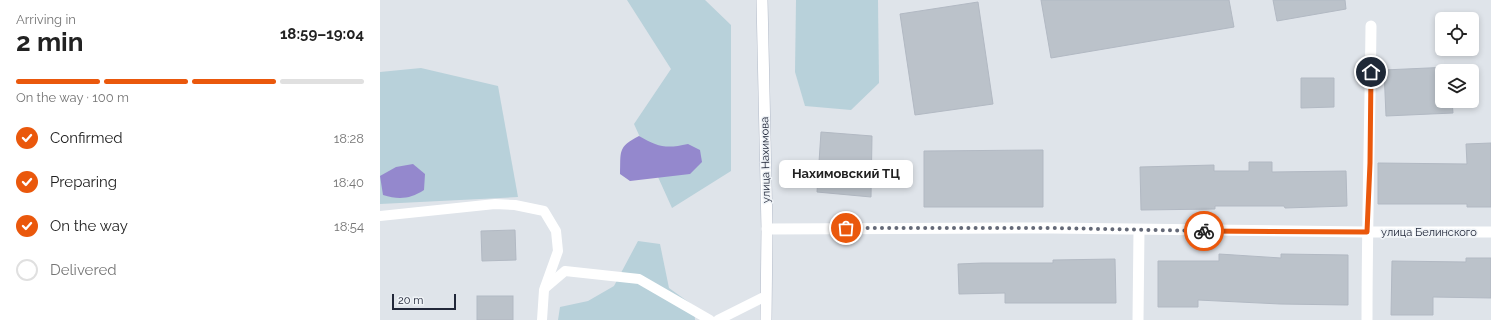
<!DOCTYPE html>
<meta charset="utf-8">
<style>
:root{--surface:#fff;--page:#f2f2f2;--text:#222;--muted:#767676;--line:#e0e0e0;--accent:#ea580c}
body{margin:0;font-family:Raleway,sans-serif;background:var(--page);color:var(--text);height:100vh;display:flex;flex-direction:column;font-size:15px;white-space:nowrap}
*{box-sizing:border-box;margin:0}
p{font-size:13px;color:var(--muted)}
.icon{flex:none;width:22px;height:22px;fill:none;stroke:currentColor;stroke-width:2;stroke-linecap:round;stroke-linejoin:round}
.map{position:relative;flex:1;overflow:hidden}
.sheet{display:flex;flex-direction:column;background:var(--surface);width:380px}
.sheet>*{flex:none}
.buttons{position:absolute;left:1055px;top:12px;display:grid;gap:8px}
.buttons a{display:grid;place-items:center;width:44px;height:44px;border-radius:6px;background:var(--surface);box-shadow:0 2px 6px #0003;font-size:20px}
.scale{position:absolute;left:12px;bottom:10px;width:64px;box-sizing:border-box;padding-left:4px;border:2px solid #212739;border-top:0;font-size:11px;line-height:14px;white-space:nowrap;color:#212739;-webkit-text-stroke:3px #eff3f7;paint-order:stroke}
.pin{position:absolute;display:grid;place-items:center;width:34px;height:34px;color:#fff;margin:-17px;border:2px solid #fff;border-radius:50%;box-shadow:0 1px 4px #0007}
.courier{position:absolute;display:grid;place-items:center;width:40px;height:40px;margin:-20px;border:3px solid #ea580c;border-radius:50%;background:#fff;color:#222;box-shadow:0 1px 5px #0007}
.bubble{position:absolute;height:28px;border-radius:6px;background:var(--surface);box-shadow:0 2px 6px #0003;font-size:13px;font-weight:700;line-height:28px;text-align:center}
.head em{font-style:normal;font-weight:700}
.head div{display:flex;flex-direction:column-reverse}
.head{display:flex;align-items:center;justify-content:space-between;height:68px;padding:0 16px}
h1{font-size:26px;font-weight:700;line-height:30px}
.bar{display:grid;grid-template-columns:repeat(4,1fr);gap:6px 4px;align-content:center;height:48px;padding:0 16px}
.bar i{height:5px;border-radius:3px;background:var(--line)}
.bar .active{background:var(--accent)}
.bar p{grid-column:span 4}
ol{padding:0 16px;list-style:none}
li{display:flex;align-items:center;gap:12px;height:44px}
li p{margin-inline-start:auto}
li .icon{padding:4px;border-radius:50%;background:var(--accent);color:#fff;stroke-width:4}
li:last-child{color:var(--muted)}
li i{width:22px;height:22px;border:2px solid var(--line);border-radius:50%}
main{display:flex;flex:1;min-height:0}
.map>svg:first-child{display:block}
.green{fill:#b8d1da}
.water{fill:#9488cd}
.building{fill:#bbc2ca;stroke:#b2b9c3}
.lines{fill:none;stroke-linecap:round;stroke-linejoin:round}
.secondary-casing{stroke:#b3bbc9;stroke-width:12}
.service{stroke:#fff;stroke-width:10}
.minor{stroke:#fff;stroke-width:11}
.secondary{stroke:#fff;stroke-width:11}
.done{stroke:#646977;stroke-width:4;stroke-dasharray:0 7.2}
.route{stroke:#ea580c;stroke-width:5}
.labels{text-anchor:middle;stroke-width:3;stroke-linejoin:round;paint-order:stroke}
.street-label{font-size:11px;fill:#212739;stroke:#eff3f7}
</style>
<main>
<section class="sheet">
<div class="head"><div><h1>2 min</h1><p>Arriving in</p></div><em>18:59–19:04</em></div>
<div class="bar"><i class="active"></i><i class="active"></i><i class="active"></i><i></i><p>On the way · 100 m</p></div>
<ol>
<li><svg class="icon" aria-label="check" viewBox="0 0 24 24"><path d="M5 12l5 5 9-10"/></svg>Confirmed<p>18:28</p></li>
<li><svg class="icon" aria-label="check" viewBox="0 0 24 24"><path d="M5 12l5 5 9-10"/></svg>Preparing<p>18:40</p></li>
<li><svg class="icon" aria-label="check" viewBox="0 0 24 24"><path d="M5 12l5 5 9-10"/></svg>On the way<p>18:54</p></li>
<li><i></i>Delivered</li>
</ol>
</section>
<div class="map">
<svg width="1111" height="320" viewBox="0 0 1111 320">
<rect width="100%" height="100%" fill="#dfe4ea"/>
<!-- green -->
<g class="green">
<polygon points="247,0 325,0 351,25 351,171 292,208 254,124 291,69"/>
<polygon points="416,0 498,0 499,83 471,110 425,106 415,72"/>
<polygon points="41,68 118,86 138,197 0,204 0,72"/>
<polygon points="258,241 280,244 289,288 314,306 315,320 178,320 180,307 208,301 234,286"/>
</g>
<!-- water -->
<g class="water">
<path d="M259,136C278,147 286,149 308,144L320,150L322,162L310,174L250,181L240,174C241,152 237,147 259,136Z"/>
<path d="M33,164L45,174L44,190C30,199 19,200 3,195L0,176L16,167Z"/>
</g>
<!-- building -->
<g class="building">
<polygon points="661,0 849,0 854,27 671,58"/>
<polygon points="893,0 965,0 966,9 897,21"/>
<polygon points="598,2 613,104 535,115 520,14"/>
<polygon points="1070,67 1071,71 1062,71 1062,101 1072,101 1073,113 1006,116 1004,70"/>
<polygon points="921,78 954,78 954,107 921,108"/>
<polygon points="441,132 492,136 491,197 437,192"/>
<polygon points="1111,143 1111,207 1087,207 1087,204 998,204 998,163 1087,164 1086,144"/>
<polygon points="663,150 663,207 544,207 544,151"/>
<polygon points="869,162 892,162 892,172 966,171 967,206 905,208 904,206 835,206 835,209 761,210 760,167 834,165 834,171 869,171"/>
<polygon points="135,230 136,260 102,261 101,231"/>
<polygon points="839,254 901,258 901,254 968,255 968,305 900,304 818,300 818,307 778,307 778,261 839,261"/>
<polygon points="1086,258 1111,258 1111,298 1053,297 1053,315 1011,315 1012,261 1086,262"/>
<polygon points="735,259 736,303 625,303 625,293 579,294 578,264 602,263 673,263 673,260"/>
<rect x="97" y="296" width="36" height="24"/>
</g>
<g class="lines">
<defs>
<polyline id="secondary" points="382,0 387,229 386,320"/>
</defs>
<!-- secondary casing -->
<use href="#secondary" class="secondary-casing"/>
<!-- service -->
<g class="service">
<polyline points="0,216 115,204 135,205 164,211 176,231 178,251 164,290 162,320"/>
<polyline points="165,288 185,271 259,279 330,320"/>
<polyline points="338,320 386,296"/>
</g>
<!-- minor -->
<g class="minor">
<polyline points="387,229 671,228 987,232 1111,232"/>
<polyline points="758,320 759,230"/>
<path d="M987,320C987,222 990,124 991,26"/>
</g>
<!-- secondary -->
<use href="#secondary" class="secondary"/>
</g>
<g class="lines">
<!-- done -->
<polyline class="done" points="466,228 672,228 824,231"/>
<!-- route -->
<polyline class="route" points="824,231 987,232 990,163 991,72"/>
</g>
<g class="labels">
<!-- street labels -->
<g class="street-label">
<text transform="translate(385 160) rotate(-91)" y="4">улица Нахимова</text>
<text x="1049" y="236">улица Белинского</text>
</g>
</g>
</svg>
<div class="buttons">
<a><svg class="icon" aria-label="locate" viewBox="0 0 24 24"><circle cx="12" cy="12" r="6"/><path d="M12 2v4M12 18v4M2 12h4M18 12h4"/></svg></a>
<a><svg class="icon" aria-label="layers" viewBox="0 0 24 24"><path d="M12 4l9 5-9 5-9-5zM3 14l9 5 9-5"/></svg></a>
</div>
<div class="scale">20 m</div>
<div class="pin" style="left:466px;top:228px;background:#ea580c"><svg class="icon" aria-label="bag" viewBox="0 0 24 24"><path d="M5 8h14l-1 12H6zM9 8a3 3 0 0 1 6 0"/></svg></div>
<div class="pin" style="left:991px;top:72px;background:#1f2937"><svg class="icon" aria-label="home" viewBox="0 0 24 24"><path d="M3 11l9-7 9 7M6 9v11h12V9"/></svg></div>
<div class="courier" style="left:824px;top:231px"><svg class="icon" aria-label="bike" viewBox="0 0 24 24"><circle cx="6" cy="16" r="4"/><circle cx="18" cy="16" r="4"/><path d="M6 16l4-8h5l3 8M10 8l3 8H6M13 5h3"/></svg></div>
<div class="bubble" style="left:399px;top:160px;width:134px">Нахимовский ТЦ</div>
</div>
</main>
